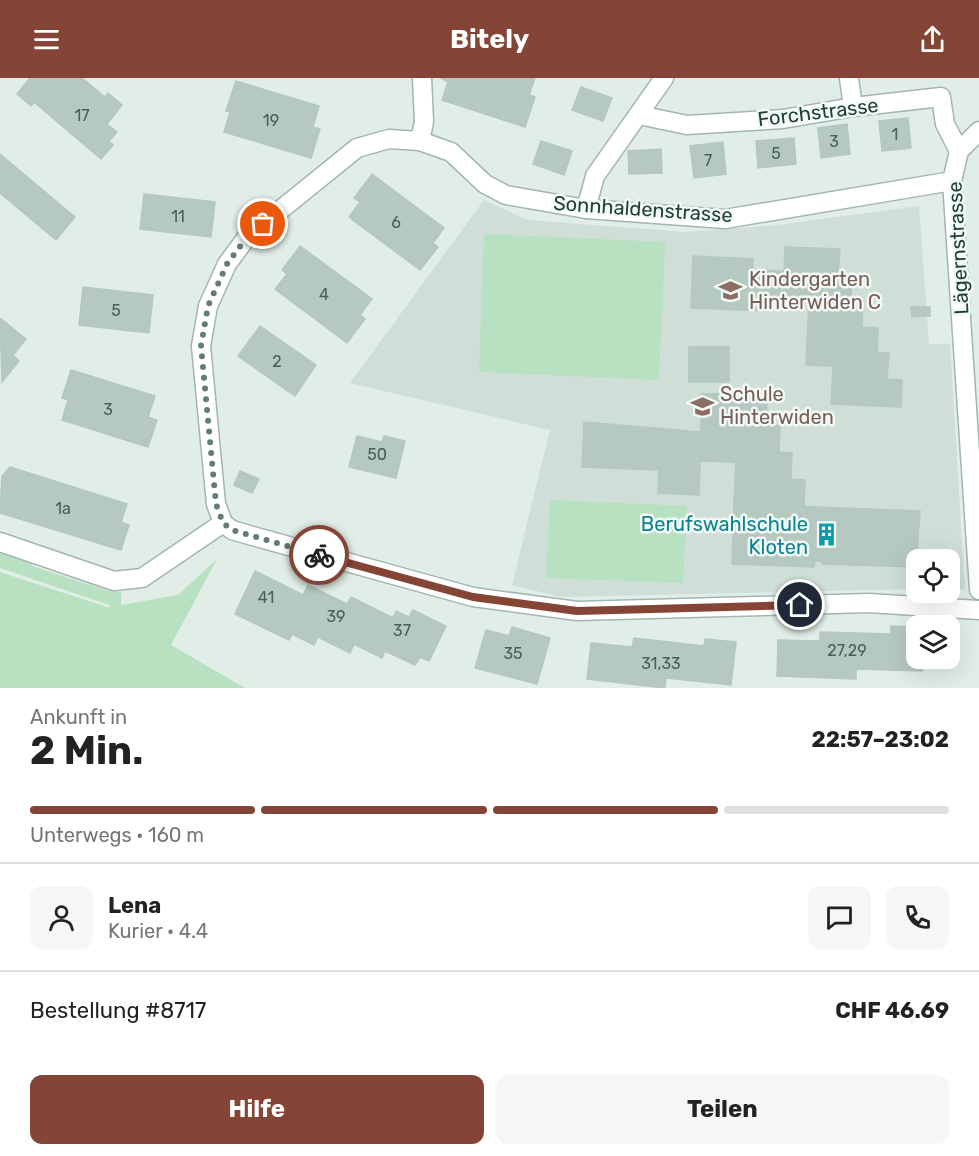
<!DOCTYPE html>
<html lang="de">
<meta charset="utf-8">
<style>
:root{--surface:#fff;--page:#f6f6f6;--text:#222;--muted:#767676;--line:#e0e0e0;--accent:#854536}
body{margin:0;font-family:Rubik,sans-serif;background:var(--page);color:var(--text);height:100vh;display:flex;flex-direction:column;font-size:22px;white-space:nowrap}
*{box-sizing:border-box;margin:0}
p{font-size:20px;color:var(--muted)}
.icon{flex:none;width:33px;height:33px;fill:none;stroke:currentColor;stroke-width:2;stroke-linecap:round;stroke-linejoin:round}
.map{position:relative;height:610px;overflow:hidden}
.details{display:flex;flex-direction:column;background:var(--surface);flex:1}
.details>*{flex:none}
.buttons{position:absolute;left:906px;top:471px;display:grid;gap:12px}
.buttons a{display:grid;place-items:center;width:54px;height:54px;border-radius:12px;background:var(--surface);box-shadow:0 6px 24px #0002;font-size:30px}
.pin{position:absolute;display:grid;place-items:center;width:51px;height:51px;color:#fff;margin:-26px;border:3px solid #fff;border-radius:50%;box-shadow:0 2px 6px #0007}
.courier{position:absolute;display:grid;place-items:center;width:60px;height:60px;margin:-30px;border:4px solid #854536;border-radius:50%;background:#fff;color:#222;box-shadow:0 2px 8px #0007}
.headline em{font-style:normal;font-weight:700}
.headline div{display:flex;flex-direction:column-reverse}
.headline{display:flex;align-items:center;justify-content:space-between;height:102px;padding:0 30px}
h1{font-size:39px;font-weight:700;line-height:45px}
.bar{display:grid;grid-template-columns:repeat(4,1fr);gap:9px 6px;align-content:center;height:72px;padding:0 30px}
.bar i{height:8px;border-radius:4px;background:var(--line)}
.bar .on{background:var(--accent)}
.bar p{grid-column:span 4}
.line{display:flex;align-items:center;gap:15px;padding:0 30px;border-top:2px solid var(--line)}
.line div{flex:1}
.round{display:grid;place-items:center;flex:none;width:63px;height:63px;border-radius:12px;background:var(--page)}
.cta{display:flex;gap:12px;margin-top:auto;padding:12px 30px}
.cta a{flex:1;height:69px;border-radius:12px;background:var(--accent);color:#fff;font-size:24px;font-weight:700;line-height:69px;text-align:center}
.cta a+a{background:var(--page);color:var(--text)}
header{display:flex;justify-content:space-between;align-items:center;height:78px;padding:0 30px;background:var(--accent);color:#fff;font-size:27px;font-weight:700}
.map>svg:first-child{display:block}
.built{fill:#cfded6}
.green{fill:#b8e1c1}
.building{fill:#b6c9c0;stroke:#b3c8be;stroke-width:1.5}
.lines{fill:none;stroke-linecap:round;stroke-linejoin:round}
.minor-casing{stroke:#a3b6ae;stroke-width:21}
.minor{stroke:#fff;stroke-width:18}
.done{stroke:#637d74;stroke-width:6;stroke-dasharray:0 10.8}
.route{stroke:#854536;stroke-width:8}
.labels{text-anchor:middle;stroke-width:5;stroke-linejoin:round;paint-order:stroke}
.number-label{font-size:16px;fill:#456258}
.street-label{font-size:20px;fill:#1f4036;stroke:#f2f9f6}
.education-label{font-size:20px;fill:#785e54;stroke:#f2f9f6;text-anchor:start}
.culture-label{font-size:20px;fill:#0d838f;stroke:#f2f9f6;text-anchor:end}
</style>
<header><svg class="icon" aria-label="menu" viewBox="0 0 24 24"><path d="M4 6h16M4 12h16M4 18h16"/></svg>Bitely<svg class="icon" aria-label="share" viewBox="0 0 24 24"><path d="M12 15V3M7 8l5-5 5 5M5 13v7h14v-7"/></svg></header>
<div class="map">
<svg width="979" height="610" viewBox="0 0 979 610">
<rect width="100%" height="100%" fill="#e1eee7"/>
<!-- built -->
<polygon class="built" points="484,122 528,142 685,154 777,147 919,128 929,266 950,266 965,511 950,511 950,482 916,482 916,511 561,519 512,507 550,352 350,305"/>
<!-- green -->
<g class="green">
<polygon points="484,156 665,164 659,302 479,294"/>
<polygon points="550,422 687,428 683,505 546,500"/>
<polygon points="0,472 33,484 32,488 109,513 121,514 121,527 178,517 217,481 171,567 245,610 0,610 0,494 107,529 112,528 0,490"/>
</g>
<!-- building -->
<g class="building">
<polygon points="30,0 82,0 105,19 108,15 122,27 107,46 117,54 109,63 113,67 101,81 34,24 31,28 17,16"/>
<polygon points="441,0 535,0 529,17 535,19 525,49 442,22 448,4"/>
<polygon points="236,3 319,28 313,49 320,51 311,80 224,54 230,34 226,33"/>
<polygon points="581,9 612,20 603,43 572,32"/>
<polygon points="908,40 911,70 882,73 879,43"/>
<polygon points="847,46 850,76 821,80 818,50"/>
<polygon points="794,60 796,86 758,90 756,63"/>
<polygon points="541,63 572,73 564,97 533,86"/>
<polygon points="723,64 726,96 694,100 690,68"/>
<polygon points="661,71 662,95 629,96 628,73"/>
<polygon points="0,76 75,139 56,162 0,115"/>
<polygon points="372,96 444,150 433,165 438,169 420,192 349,139 360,124 354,120"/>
<polygon points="144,116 215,124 211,159 140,151"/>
<polygon points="300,168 372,221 360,237 365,241 347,265 275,211 287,196 282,192"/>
<polygon points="785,169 840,171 838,196 852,197 851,222 863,222 862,249 878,250 877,275 889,275 887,301 902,302 901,329 831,326 833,288 806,287 809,222 769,220 769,233 691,230 693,178 753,181 753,192 784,193"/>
<polygon points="83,209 153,217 149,255 79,247"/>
<polygon points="911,229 930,229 930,238 912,239"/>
<polygon points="0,240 26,261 13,277 19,283 2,304"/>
<polygon points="260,248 316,287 295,318 238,278"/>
<rect x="689" y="269" width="40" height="35"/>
<polygon points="71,292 155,318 148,339 157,342 148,369 62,342 68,322 62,320"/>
<polygon points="701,316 728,316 728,323 767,320 766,347 780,348 779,374 792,375 791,401 805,402 804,429 734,426 736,384 700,383 699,417 658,415 659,392 582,389 584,344 701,354"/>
<polygon points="357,358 382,364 384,358 405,363 396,400 349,389"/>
<polygon points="10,389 127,426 121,444 129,447 121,472 0,435 2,398"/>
<polygon points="240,393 259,401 252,415 234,407"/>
<polygon points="734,426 920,433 916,489 822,486 822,483 815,483 814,489 732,486"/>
<polygon points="255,493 303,517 308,507 347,526 351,519 393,540 396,533 409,539 413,532 446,548 429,583 420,579 415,587 385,573 382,580 354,566 350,575 318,559 314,567 292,556 289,562 235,536"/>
<polygon points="891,548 916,549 916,580 922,580 922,593 856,591 856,601 777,598 778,562 820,563 820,554 891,556"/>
<polygon points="512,549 550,560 537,606 475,590 486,552 509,558"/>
<polygon points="634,560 704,568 705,561 736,564 731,607 666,600 665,610 587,601 591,565 632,569"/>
</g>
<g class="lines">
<defs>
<g id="minor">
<polyline points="849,0 853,29"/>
<polyline points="639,37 687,47 783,41 853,29 941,19 945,46 959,73"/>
<polyline points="979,53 959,73 952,103 979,512"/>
<polyline points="420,63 424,44 422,0"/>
<polyline points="586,131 595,98 664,0"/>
<polyline points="223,445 216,426 201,268 208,228 227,186 247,159 357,70 389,61 420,63 451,74 485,106 506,117 586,131 725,141 952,103"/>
<polyline points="223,445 232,452 249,457 473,519 577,533 869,525 979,532"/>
<polyline points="0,464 114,503 142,500 223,445"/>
</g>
</defs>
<!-- minor casing -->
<use href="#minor" class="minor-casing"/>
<!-- minor -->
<use href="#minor" class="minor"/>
</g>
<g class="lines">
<!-- done -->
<polyline class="done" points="263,146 247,159 227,186 208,228 201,268 216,426 223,445 232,452 319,477"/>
<!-- route -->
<polyline class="route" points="319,477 473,519 577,533 800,527"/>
</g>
<!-- icons -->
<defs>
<symbol id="school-bare" viewBox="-9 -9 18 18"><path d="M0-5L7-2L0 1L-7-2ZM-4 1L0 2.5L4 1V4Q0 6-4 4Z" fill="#8d6e63" stroke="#f2f9f6" stroke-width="2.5" paint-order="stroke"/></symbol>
<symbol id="building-bare" viewBox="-9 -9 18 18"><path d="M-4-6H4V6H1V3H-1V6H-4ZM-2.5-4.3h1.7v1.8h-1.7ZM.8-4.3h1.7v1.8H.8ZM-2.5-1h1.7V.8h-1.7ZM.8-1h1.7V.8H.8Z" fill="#0f9aa8" stroke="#f2f9f6" stroke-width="2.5" paint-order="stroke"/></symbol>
</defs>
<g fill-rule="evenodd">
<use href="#school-bare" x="714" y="196" width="33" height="33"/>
<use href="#school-bare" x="686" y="312" width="33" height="33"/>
<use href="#building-bare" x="810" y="440" width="33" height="33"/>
</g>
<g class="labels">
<!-- number labels -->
<g class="number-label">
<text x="82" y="43">17</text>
<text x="271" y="48">19</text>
<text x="895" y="62">1</text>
<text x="834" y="69">3</text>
<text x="776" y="81">5</text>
<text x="708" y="88">7</text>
<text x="178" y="144">11</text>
<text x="396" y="150">6</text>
<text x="324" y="222">4</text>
<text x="116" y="238">5</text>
<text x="277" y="289">2</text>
<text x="108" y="337">3</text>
<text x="377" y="382">50</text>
<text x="63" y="436">1a</text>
<text x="266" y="525">41</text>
<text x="336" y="544">39</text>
<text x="402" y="558">37</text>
<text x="847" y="578">27,29</text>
<text x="513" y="581">35</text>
<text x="661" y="591">31,33</text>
</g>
<!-- street labels -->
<g class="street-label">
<text transform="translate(818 34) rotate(-7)" y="7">Forchstrasse</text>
<text transform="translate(643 131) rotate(4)" y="7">Sonnhaldenstrasse</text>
<text transform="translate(958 170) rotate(-93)" y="7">Lägernstrasse</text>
</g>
<!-- education labels -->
<g class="education-label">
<text x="749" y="208">Kindergarten<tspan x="749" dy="23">Hinterwiden C</tspan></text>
<text x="720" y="323">Schule<tspan x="720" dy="23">Hinterwiden</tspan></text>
</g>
<!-- culture labels -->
<g class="culture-label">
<text x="808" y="453">Berufswahlschule<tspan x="808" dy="23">Kloten</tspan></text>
</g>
</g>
</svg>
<div class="buttons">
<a><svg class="icon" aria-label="locate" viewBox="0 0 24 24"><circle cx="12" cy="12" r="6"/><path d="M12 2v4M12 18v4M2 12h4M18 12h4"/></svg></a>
<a><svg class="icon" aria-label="layers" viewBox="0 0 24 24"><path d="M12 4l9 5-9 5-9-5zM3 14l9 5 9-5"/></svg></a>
</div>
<div class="pin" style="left:263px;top:146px;background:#ea580c"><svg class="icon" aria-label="bag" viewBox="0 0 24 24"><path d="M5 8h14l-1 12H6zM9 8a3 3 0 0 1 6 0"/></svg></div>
<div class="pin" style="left:800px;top:527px;background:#1f2937"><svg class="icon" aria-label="home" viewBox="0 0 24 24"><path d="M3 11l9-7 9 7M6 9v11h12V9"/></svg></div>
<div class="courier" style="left:319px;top:477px"><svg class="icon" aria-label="bike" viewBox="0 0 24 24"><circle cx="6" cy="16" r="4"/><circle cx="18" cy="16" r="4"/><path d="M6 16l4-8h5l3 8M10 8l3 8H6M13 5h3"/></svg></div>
</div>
<section class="details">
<div class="headline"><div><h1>2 Min.</h1><p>Ankunft in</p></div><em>22:57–23:02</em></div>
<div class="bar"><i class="on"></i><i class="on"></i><i class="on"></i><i></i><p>Unterwegs · 160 m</p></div>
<div class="line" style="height:108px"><a class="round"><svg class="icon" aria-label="person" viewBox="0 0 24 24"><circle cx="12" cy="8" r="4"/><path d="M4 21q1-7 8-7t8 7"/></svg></a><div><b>Lena</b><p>Kurier · 4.4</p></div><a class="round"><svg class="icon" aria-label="chat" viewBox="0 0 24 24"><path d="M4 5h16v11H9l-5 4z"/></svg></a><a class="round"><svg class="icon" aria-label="phone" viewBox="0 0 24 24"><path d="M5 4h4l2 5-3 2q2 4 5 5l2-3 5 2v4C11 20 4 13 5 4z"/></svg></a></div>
<div class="line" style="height:78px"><div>Bestellung #8717</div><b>CHF 46.69</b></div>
<div class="cta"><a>Hilfe</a><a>Teilen</a></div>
</section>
